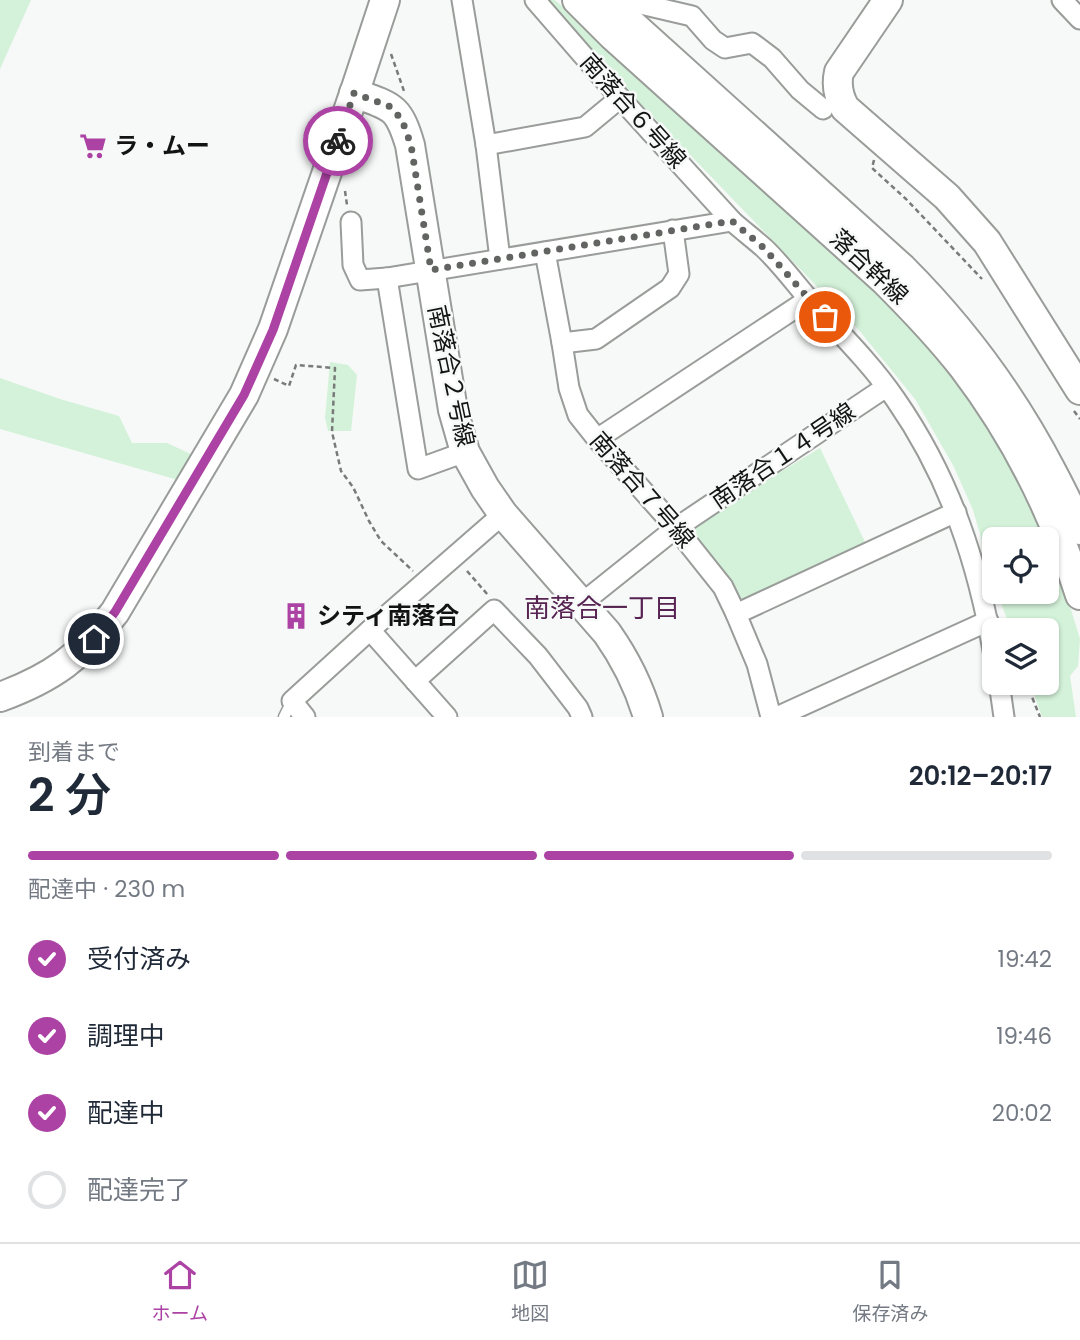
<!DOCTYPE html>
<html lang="ja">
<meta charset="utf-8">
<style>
:root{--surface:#fff;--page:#f2f2f3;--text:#1f2937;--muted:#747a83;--line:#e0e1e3;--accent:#ac42a4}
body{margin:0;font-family:Poppins,"Noto Sans JP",sans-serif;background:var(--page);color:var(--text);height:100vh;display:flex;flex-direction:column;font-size:26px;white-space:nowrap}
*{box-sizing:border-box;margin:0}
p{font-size:23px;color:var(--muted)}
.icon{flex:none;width:38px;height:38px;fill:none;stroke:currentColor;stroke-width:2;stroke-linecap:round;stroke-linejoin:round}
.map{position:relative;height:717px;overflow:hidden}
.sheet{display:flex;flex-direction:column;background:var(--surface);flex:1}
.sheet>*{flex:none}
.tools{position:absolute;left:982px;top:527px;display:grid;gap:14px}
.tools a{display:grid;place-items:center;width:77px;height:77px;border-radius:10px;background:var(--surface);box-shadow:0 2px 5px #0004;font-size:35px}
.pin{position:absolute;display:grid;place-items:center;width:60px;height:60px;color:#fff;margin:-30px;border:4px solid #fff;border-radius:50%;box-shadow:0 2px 7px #0007}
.courier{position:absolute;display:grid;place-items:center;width:70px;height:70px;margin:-35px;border:5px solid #ac42a4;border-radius:50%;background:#fff;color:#222;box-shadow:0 2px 9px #0007}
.headline em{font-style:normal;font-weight:600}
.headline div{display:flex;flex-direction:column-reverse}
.headline{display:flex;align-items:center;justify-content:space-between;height:119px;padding:0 28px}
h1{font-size:46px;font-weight:600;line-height:52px}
.bar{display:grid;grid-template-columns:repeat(4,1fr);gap:10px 7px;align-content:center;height:84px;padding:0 28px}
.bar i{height:9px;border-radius:5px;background:var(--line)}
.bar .active{background:var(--accent)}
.bar p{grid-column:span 4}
ol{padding:0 28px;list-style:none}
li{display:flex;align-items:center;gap:21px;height:77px}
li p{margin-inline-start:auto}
li .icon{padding:7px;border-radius:50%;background:var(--accent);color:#fff;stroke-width:4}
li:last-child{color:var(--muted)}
li i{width:38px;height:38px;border:4px solid var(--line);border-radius:50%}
.tabs{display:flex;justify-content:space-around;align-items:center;height:98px;border-top:2px solid var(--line);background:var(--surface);font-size:19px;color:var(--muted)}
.tabs a{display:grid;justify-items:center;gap:4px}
.tabs .active{color:var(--accent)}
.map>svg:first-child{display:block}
.green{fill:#d4f2da}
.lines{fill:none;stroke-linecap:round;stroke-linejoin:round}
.lane-casing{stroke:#999c99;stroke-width:13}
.street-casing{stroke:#999c99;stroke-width:23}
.secondary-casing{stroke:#999c99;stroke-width:32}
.path{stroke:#797b7a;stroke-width:2.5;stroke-dasharray:5 3.5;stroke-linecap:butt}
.lane{stroke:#fff;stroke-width:10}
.street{stroke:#fff;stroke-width:19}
.secondary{stroke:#fff;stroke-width:28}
.done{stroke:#626462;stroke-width:7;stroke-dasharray:0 12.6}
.route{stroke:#ac42a4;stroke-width:9}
.labels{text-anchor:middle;stroke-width:5;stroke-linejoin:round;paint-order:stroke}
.street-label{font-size:24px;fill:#121312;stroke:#f6f9f7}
.poi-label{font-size:24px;font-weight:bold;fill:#121312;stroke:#f6f9f7;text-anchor:start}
.neighbourhood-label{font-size:26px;fill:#562352;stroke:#f6f9f7}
</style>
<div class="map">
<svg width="1080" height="717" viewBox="0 0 1080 717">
<rect width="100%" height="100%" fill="#f6f9f7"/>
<!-- green -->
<g class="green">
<polygon points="0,0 31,0 0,69"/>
<polygon points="546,0 555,0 823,240 916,330 962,386 1003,447 1035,508 1061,577 1080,639 1078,666 1070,676 1076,717 1042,717 1030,683 1046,682 1046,630 1011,630 997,592 1046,592 1046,539 994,539 994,583 973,510 954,467 915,399 858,329 612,74"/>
<polygon points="330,362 348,365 357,375 351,431 328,431 325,418"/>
<polygon points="0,378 60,399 119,416 132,443 167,443 195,456 178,480 0,429"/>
<polygon points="820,448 866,544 744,600 733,595 690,536 694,524"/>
</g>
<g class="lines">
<defs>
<polyline id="lane" points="284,717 292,701"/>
<g id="street">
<polyline points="462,0 486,145 500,259"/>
<polyline points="535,0 620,98 732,221"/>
<polyline points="1062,0 1080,19"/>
<polyline points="608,3 628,1 692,16 713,40 725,48 752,43 772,58 800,90 823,109"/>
<polyline points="486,145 585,127 620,98"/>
<path d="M351,222L353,265L360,280L387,278L732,221C742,230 754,239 764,248C782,265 797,286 813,304C842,335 872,365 896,400C950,478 978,563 994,656"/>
<polyline points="545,252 562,343 569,388 578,415 597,439 676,528 723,587 736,614 757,664 771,717"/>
<polyline points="387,278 418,469 465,452"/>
<polyline points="562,343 596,339 670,288 679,274 673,230"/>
<polyline points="597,439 809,299"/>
<polyline points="581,604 676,528 886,387"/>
<polyline points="736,614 956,512"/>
<polyline points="370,630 447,717"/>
<polyline points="415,681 494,610 538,656 578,708 582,717"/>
<polyline points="999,682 1004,717"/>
<polyline points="305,717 292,701 370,630 503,514"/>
<polyline points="777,717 988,621"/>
</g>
<g id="secondary">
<path d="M577,0L612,35L884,280C912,308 939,336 963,367C1015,435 1054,513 1080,595"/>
<path d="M605,0L902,268C963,329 1012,395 1052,472C1062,491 1072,510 1080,530"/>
<path d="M888,0L839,72C836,85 838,96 845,108L947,197L987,242L1080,390"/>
<path d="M354,93C392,107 398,105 410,145L453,410L465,452L485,488L503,514L607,633C626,660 639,686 648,717"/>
<path d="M0,697C52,678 81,657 115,612L244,395L273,329L357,85L385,0"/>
</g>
</defs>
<!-- lane casing -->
<use href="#lane" class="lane-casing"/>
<!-- street casing -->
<use href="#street" class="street-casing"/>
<!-- secondary casing -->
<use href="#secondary" class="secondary-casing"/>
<!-- path -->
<g class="path">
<polyline points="391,54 404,91"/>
<polyline points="874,160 872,168 906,199 982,279"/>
<polyline points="345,191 347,205"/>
<polyline points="274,379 289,386 296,365 335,368 332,432 341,471 353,487 369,521 381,541 413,571"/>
<polyline points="1074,411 1080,419"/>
<polyline points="467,571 488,595"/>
<polyline points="1026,682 1040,717"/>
</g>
<!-- lane -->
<use href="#lane" class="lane"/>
<!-- street -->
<use href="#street" class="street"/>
<!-- secondary -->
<use href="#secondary" class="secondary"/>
</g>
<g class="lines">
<!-- done -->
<polyline class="done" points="338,141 354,93 391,107 402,120 411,145 431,270 732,221 764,248 825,317"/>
<!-- route -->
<polyline class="route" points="94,639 115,612 244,395 273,330 338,141"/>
</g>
<!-- icons -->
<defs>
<symbol id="supermarket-bare" viewBox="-9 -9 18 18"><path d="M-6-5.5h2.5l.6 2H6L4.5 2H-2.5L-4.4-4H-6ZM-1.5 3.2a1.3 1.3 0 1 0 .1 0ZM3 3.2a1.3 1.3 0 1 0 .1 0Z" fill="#ac42a4" stroke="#f6f9f7" stroke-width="2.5" paint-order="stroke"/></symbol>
<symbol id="building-bare" viewBox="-9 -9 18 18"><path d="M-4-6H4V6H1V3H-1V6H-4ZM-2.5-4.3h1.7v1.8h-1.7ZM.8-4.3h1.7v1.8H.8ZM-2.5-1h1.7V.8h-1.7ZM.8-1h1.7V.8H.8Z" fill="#ac42a4" stroke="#f6f9f7" stroke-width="2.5" paint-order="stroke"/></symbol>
</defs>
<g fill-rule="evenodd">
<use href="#supermarket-bare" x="74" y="127" width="38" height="38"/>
<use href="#building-bare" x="277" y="597" width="38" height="38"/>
</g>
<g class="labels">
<!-- street labels -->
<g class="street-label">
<text transform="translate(633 111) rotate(48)" y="8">南落合６号線</text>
<text transform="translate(869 267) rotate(43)" y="8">落合幹線</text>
<text transform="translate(451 376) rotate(78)" y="8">南落合２号線</text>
<text transform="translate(783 456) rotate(-34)" y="8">南落合１４号線</text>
<text transform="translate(642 490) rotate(49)" y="8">南落合７号線</text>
</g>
<!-- poi labels -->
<g class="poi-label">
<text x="114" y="154">ラ・ムー</text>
<text x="317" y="624">シティ南落合</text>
</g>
<!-- neighbourhood labels -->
<g class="neighbourhood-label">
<text x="602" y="617">南落合一丁目</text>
</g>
</g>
</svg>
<div class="tools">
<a><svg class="icon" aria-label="locate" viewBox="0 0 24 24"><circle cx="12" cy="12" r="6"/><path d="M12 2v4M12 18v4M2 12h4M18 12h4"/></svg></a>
<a><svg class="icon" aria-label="layers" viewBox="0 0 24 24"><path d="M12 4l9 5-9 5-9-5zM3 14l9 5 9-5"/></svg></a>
</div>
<div class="pin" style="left:825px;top:317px;background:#ea580c"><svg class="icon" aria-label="bag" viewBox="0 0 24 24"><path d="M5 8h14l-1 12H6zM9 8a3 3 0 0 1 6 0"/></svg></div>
<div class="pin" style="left:94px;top:639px;background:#1f2937"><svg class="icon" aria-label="home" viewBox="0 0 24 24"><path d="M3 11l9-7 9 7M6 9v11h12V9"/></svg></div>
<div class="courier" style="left:338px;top:141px"><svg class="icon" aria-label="bike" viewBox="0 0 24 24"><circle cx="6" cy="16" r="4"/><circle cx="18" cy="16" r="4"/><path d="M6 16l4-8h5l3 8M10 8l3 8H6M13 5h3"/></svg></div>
</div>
<section class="sheet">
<div class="headline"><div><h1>2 分</h1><p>到着まで</p></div><em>20:12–20:17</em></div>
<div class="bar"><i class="active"></i><i class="active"></i><i class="active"></i><i></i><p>配達中 · 230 m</p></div>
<ol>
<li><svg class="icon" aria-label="check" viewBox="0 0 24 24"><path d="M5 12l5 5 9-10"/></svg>受付済み<p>19:42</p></li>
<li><svg class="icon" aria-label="check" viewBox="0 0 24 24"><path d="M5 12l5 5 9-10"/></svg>調理中<p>19:46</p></li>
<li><svg class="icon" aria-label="check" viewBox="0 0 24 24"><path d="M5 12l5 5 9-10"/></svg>配達中<p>20:02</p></li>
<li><i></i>配達完了</li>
</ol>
</section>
<nav class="tabs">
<a class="active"><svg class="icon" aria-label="home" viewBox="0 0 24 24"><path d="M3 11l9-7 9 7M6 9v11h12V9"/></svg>ホーム</a>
<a><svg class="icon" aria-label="map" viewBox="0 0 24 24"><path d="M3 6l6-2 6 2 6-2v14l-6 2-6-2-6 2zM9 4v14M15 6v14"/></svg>地図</a>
<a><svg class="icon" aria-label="saved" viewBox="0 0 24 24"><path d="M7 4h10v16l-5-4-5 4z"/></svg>保存済み</a>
</nav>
